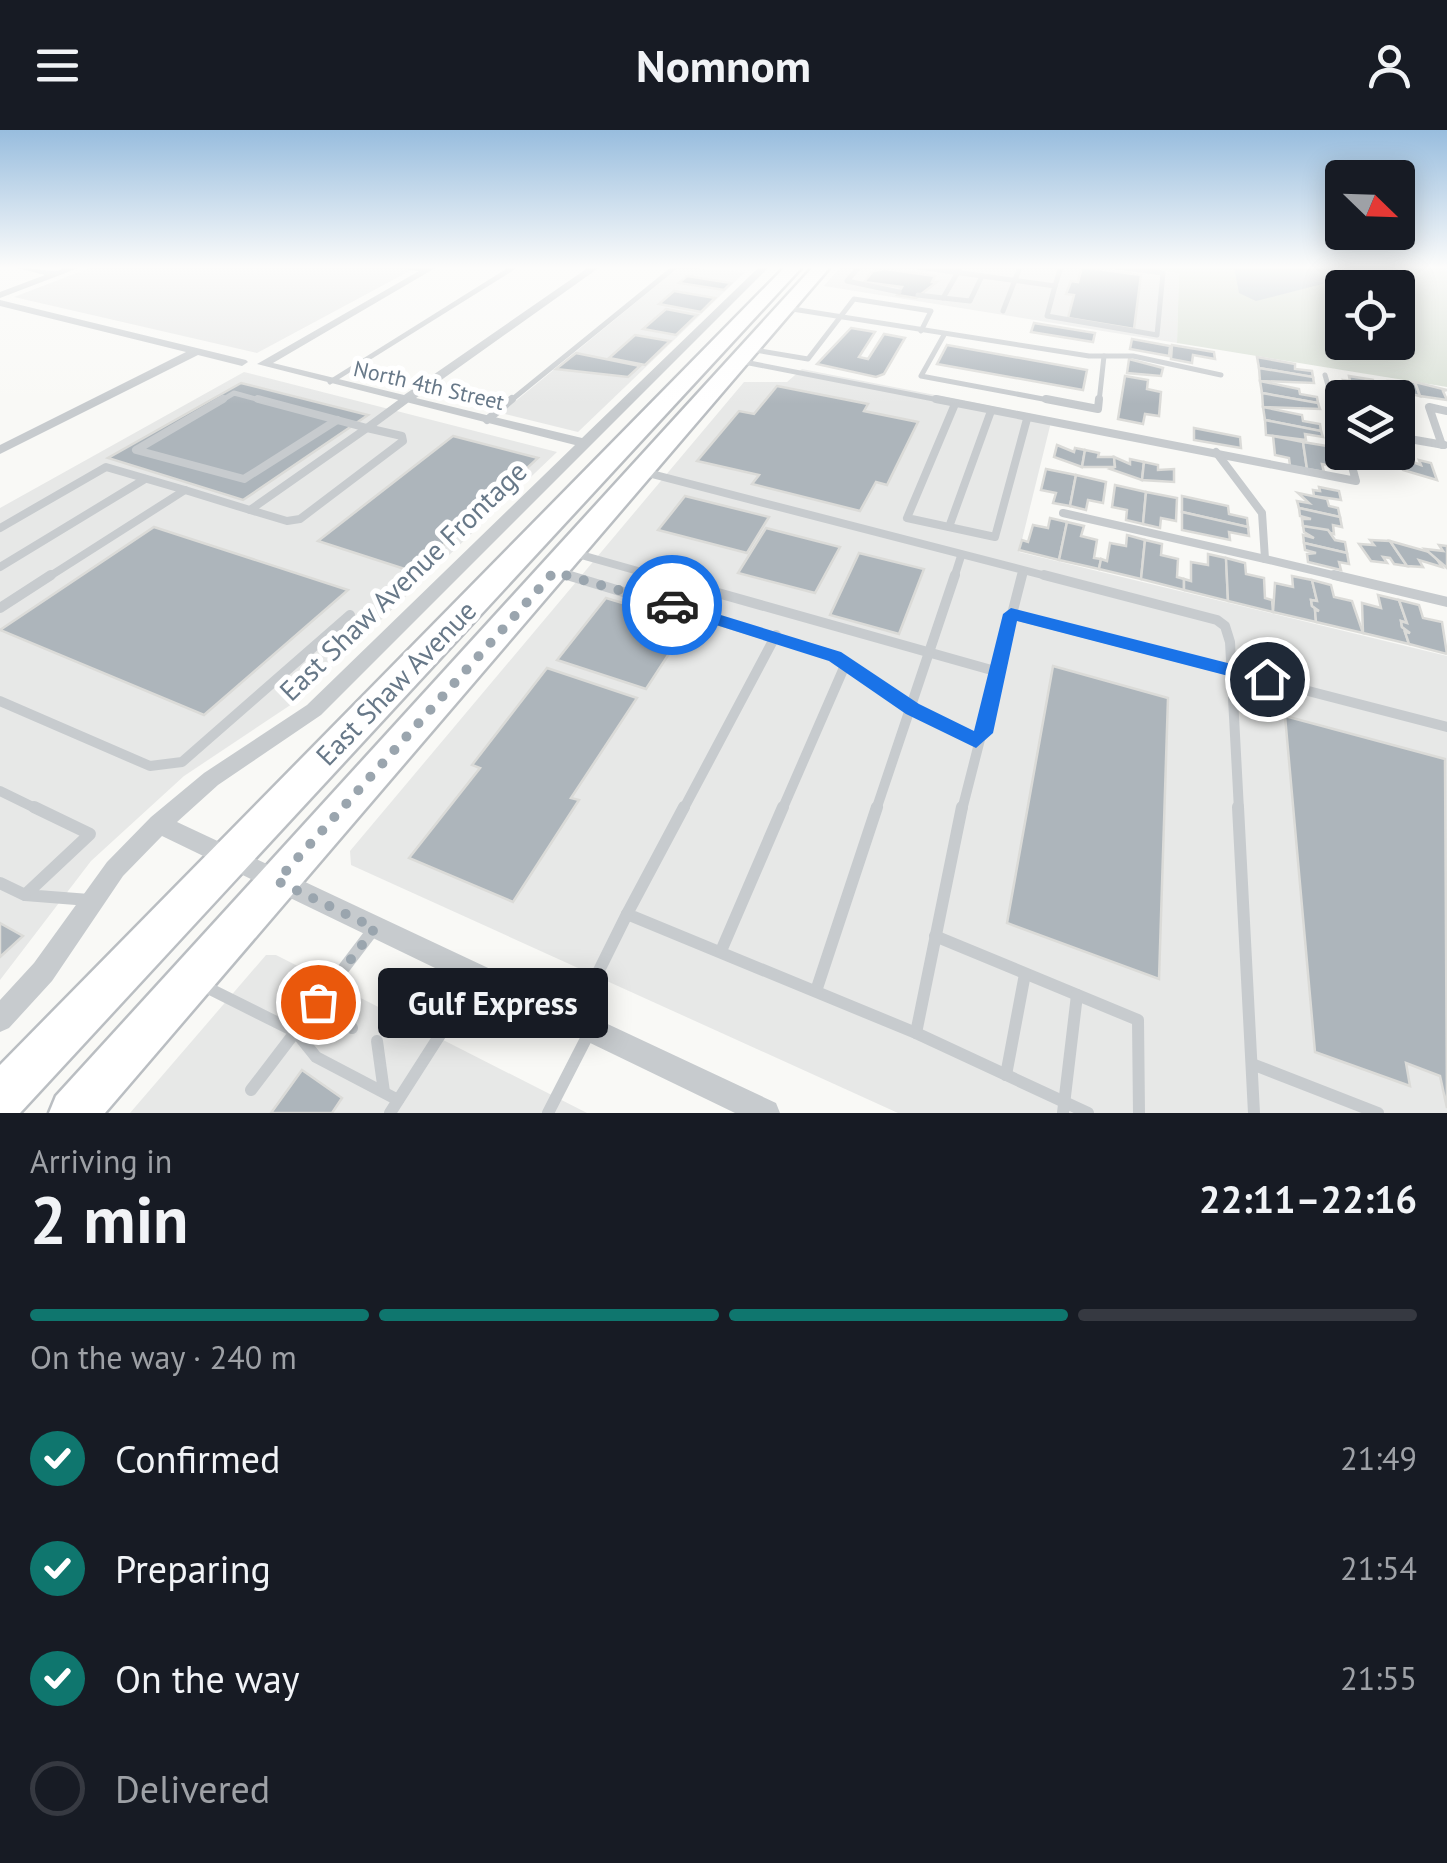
<!DOCTYPE html>
<meta charset="utf-8">
<style>
:root{--surface:#171b24;--page:#20242c;--text:#f1f3f6;--muted:#9ea1a6;--line:#363941;--accent:#0f766e}
body{margin:0;font-family:"PT Sans",sans-serif;background:var(--page);color:var(--text);height:100vh;display:flex;flex-direction:column;font-size:38px;white-space:nowrap}
*{box-sizing:border-box;margin:0}
p{font-size:32px;color:var(--muted)}
.icon{flex:none;width:55px;height:55px;fill:none;stroke:currentColor;stroke-width:2;stroke-linecap:round;stroke-linejoin:round}
.map{position:relative;height:983px;overflow:hidden}
.details{display:flex;flex-direction:column;background:var(--surface);flex:1}
.details>*{flex:none}
.needle{width:65px;rotate:113deg}
.fabs{position:absolute;left:1325px;top:30px;display:grid;gap:20px}
.fabs a{display:grid;place-items:center;width:90px;height:90px;border-radius:10px;background:var(--surface);box-shadow:0 5px 25px #0003;font-size:50px}
.pin{position:absolute;display:grid;place-items:center;width:85px;height:85px;color:#fff;margin:-42px;border:5px solid #fff;border-radius:50%;box-shadow:0 2px 10px #0007}
.courier{position:absolute;display:grid;place-items:center;width:100px;height:100px;margin:-50px;border:8px solid #1a73e8;border-radius:50%;background:#fff;color:#222;box-shadow:0 2px 12px #0007}
.bubble{position:absolute;height:70px;border-radius:10px;background:var(--surface);box-shadow:0 5px 25px #0003;font-size:32px;font-weight:700;line-height:70px;text-align:center}
.head em{font-style:normal;font-weight:700}
.head div{display:flex;flex-direction:column-reverse}
.head{display:flex;align-items:center;justify-content:space-between;height:170px;padding:0 30px}
h1{font-size:65px;font-weight:700;line-height:75px}
.bar{display:grid;grid-template-columns:repeat(4,1fr);gap:15px 10px;align-content:center;height:120px;padding:0 30px}
.bar i{height:12px;border-radius:8px;background:var(--line)}
.bar .active{background:var(--accent)}
.bar p{grid-column:span 4}
ol{padding:0 30px;list-style:none}
li{display:flex;align-items:center;gap:30px;height:110px}
li p{margin-inline-start:auto}
li .icon{padding:10px;border-radius:50%;background:var(--accent);color:#fff;stroke-width:4}
li:last-child{color:var(--muted)}
li i{width:55px;height:55px;border:5px solid var(--line);border-radius:50%}
header{display:flex;justify-content:space-between;align-items:center;height:130px;padding:0 30px;background:var(--surface);font-size:45px;font-weight:700}
.map>svg:first-child{display:block}
.built{fill:#e7e8e7}
.green{fill:#dae1d7;fill-rule:evenodd}
.water{fill:#c1cad0}
.building{fill:#adb5bb;stroke:#dbdbd8;stroke-width:2.5}
.lines{fill:none;stroke-linecap:round;stroke-linejoin:round}
.primary-casing{stroke:#babec2;stroke-width:5}
.lane-far3{stroke:#c7cbce;stroke-width:5}
.lane-far2{stroke:#c7cbce;stroke-width:8}
.lane-far1{stroke:#c7cbce;stroke-width:10}
.lane{stroke:#c7cbce;stroke-width:12}
.street{fill:#c7cbce;fill-rule:evenodd}
.primary{fill:#fff;fill-rule:evenodd}
.route{fill:#1a73e8}
.done{stroke:#9aa5ae;stroke-width:10;stroke-dasharray:0 18}
.labels{text-anchor:middle;stroke-width:10;stroke-linejoin:round;paint-order:stroke}
.far-street-label{font-size:22px;fill:#677888;stroke:#fff}
.street-label{font-size:28px;fill:#677888;stroke:#fff}
</style>
<header><svg class="icon" aria-label="menu" viewBox="0 0 24 24"><path d="M4 6h16M4 12h16M4 18h16"/></svg>Nomnom<svg class="icon" aria-label="person" viewBox="0 0 24 24"><circle cx="12" cy="8" r="4"/><path d="M4 21q1-7 8-7t8 7"/></svg></header>
<div class="map">
<svg width="1447" height="983" viewBox="0 0 1447 983">
<rect width="100%" height="100%" fill="#f9f9f6"/>
<!-- built -->
<g class="built">
<polygon points="92,137 417,137 257,223 14,167"/>
<polygon points="679,137 745,142 578,302 501,283"/>
<polygon points="840,137 1139,137 1179,142 1177,213 824,156"/>
<polygon points="802,239 1052,288 1019,422 1447,526 1447,983 898,983 351,735 350,721 744,252 787,252"/>
<polygon points="244,242 557,322 295,572 184,646 91,731 0,850 0,378"/>
<polygon points="266,825 276,825 587,983 130,983"/>
</g>
<!-- green -->
<path class="green" d="M1139,137H1447V257L1177,213L1179,143ZM1342,158H1398V212H1342Z"/>
<!-- water -->
<polygon class="water" points="1234,137 1400,137 1411,143 1330,152 1256,171 1239,163"/>
<!-- building -->
<g class="building">
<polygon points="1082,137 1141,145 1134,199 1068,188 1074,165 1066,164 1071,151 1078,152"/>
<polygon points="885,139 935,146 932,152 937,152 916,168 897,165 902,157 864,152 873,141"/>
<polygon points="687,146 731,153 724,160 679,153"/>
<polygon points="674,161 715,168 701,182 659,174"/>
<polygon points="666,179 697,185 676,205 643,199"/>
<polygon points="1034,193 1095,203 1093,212 1031,202"/>
<polygon points="851,198 875,202 859,227 868,229 884,204 905,208 884,244 876,247 817,234"/>
<polygon points="635,205 670,211 645,235 609,228"/>
<polygon points="1132,209 1170,216 1169,226 1130,219"/>
<polygon points="947,215 1087,240 1083,260 937,234"/>
<polygon points="1172,215 1214,222 1215,229 1193,225 1192,233 1171,229"/>
<polygon points="576,223 640,236 628,247 556,239"/>
<polygon points="1257,227 1295,234 1295,239 1312,241 1313,247 1259,238"/>
<polygon points="1129,229 1163,238 1161,246 1127,243"/>
<polygon points="1259,238 1313,247 1314,253 1260,251"/>
<polygon points="1125,246 1148,250 1147,259 1161,262 1159,286 1145,284 1143,294 1118,289"/>
<polygon points="1349,246 1373,250 1375,254 1368,255 1379,262 1345,256 1343,250 1350,251"/>
<polygon points="1260,251 1299,259 1300,264 1317,267 1318,273 1262,263"/>
<polygon points="1388,251 1415,252 1420,266 1391,260"/>
<polygon points="1415,252 1447,260 1443,261 1447,270 1420,266"/>
<polygon points="241,253 368,285 243,370 108,328"/>
<polygon points="777,256 868,274 864,281 918,292 887,355 876,352 860,381 752,354 759,345 697,331 739,281 754,284"/>
<polygon points="1345,256 1379,262 1380,267 1355,268"/>
<polygon points="1262,263 1318,273 1320,279 1263,277"/>
<polygon points="1263,277 1302,285 1303,291 1320,294 1321,301 1265,290"/>
<polygon points="1265,290 1321,301 1323,307 1305,304 1306,310 1266,305"/>
<polygon points="1194,298 1240,307 1241,318 1194,310"/>
<polygon points="453,306 538,328 414,442 318,411"/>
<polygon points="1273,306 1303,312 1307,339 1290,336 1289,328 1275,325"/>
<polygon points="1303,312 1333,317 1337,337 1322,334 1324,342 1307,339"/>
<polygon points="1057,315 1074,322 1075,318 1085,320 1082,337 1054,327"/>
<polygon points="1085,320 1099,323 1098,327 1114,327 1115,337 1082,337"/>
<polygon points="1114,327 1130,334 1130,329 1144,332 1142,350 1110,339 1115,337"/>
<polygon points="1399,327 1421,335 1419,330 1431,333 1437,350 1403,340"/>
<polygon points="1144,332 1158,335 1158,340 1174,339 1174,352 1142,350"/>
<polygon points="1046,339 1076,345 1070,376 1053,373 1056,363 1041,360"/>
<polygon points="1076,345 1106,352 1103,373 1088,370 1086,380 1070,376"/>
<polygon points="1115,355 1146,362 1143,394 1126,390 1127,380 1112,377"/>
<polygon points="1319,357 1339,361 1341,370 1314,366 1313,360 1320,361"/>
<polygon points="1146,362 1177,368 1176,391 1161,388 1160,398 1143,394"/>
<polygon points="1298,363 1327,369 1329,376 1338,378 1340,387 1299,378 1297,371 1309,373"/>
<polygon points="685,366 769,387 747,423 658,400"/>
<polygon points="1182,366 1228,376 1229,384 1247,388 1248,397 1182,382"/>
<polygon points="1299,378 1340,387 1342,397 1333,395 1334,404 1303,396 1302,389 1311,389 1300,386"/>
<polygon points="1182,382 1248,397 1249,406 1229,402 1230,410 1182,400"/>
<polygon points="1050,388 1067,392 1059,430 1019,420 1022,410 1028,412 1033,395 1048,398"/>
<polygon points="1067,392 1084,396 1081,406 1097,410 1094,428 1101,429 1099,439 1059,430"/>
<polygon points="1303,396 1328,400 1335,410 1345,412 1347,423 1304,413 1303,405 1314,408 1304,402"/>
<polygon points="154,397 348,460 204,585 0,500"/>
<polygon points="766,398 840,417 815,463 738,443"/>
<polygon points="1127,405 1145,410 1141,449 1099,439 1101,429 1107,431 1110,413 1126,416"/>
<polygon points="1145,410 1162,414 1161,425 1178,429 1177,447 1184,449 1184,460 1141,449"/>
<polygon points="1370,410 1390,411 1407,436 1394,434 1390,428 1383,427 1387,433 1371,431 1359,414 1374,415"/>
<polygon points="1390,411 1433,423 1442,437 1419,430 1423,437 1407,436"/>
<polygon points="1304,413 1347,423 1349,434 1339,432 1341,440 1308,432 1307,424 1316,423 1305,420"/>
<polygon points="1439,415 1447,416 1447,438 1425,419 1443,421"/>
<polygon points="859,423 924,439 899,504 830,485"/>
<polygon points="1208,424 1226,428 1228,471 1184,460 1184,449 1191,451 1191,432 1208,435"/>
<polygon points="1226,428 1245,433 1246,444 1264,448 1265,468 1272,470 1273,482 1228,471"/>
<polygon points="1292,446 1312,450 1317,471 1311,470 1312,476 1319,481 1315,480 1316,492 1273,482 1275,453 1293,457"/>
<polygon points="1312,450 1331,455 1334,467 1352,471 1363,503 1316,492 1315,480 1319,481 1312,476 1311,470 1317,471"/>
<polygon points="1378,465 1399,470 1407,493 1401,491 1402,497 1410,503 1405,502 1409,514 1363,503 1362,473 1381,478"/>
<polygon points="606,468 689,493 646,559 557,530"/>
<polygon points="1399,470 1419,475 1423,488 1442,492 1447,524 1409,514 1405,502 1410,503 1402,497 1401,491 1407,493"/>
<polygon points="1053,536 1168,568 1159,849 1007,793"/>
<polygon points="547,538 637,568 571,668 579,670 513,772 409,728 480,638 472,635"/>
<polygon points="1285,586 1445,629 1447,978 1440,946 1406,933 1410,956 1315,922"/>
<polygon points="0,793 23,806 0,827"/>
<polygon points="302,940 342,968 332,983 271,983"/>
</g>
<g class="lines">
<defs>
<g id="primary">
<polygon points="785,137 802,137 20,983 0,983 0,935"/>
<polygon points="813,137 830,137 105,983 49,983 56,966"/>
</g>
</defs>
<!-- primary casing -->
<use href="#primary" class="primary-casing"/>
<!-- lane-far3 -->
<g class="lane-far3">
<polyline points="409,137 426,140"/>
<polyline points="859,137 847,151 899,162"/>
<polyline points="918,137 1055,156 1047,186 1157,205 1163,143 1116,137"/>
<polyline points="961,137 943,168 970,171 982,146"/>
<polyline points="1055,156 1061,137"/>
<polyline points="918,165 943,168"/>
<polyline points="786,178 1089,226 1133,226 1221,245"/>
<polyline points="1003,181 1020,137"/>
<polyline points="944,205 921,246 1059,272"/>
<polyline points="749,219 808,229 854,169 931,181 921,201"/>
<polyline points="739,231 949,272"/>
<polyline points="1325,245 1333,272"/>
<polyline points="330,252 514,137"/>
<polyline points="219,272 234,263 267,272"/>
<polyline points="509,272 675,137"/>
<polyline points="1099,272 1104,226"/>
</g>
<!-- lane-far2 -->
<g class="lane-far2">
<polyline points="223,269 136,320 244,349 337,290"/>
<polyline points="258,269 337,290"/>
<polyline points="936,269 1356,351 1348,322"/>
<polyline points="1046,269 1098,279 1099,269"/>
<polyline points="1332,269 1342,305"/>
<polyline points="955,274 907,388 995,407 1027,289"/>
<polyline points="337,290 367,298"/>
<polyline points="487,290 512,269"/>
<polygon points="367,298 402,306 403,311 300,389 287,391 250,380"/>
<polyline points="367,298 405,270"/>
<polyline points="1398,307 1444,315"/>
<polyline points="1442,315 1429,277 1447,281"/>
<polyline points="1216,322 1262,383 1265,429 1345,448"/>
<polyline points="644,342 1054,448"/>
<polyline points="1063,383 1265,429"/>
<polyline points="949,397 991,281"/>
<polyline points="0,398 106,337 185,360"/>
<polyline points="574,423 663,448"/>
<polyline points="0,437 145,349"/>
<polyline points="555,442 576,448"/>
<polyline points="47,448 185,360 250,380"/>
<polyline points="954,448 961,426"/>
<polyline points="1021,448 1023,441"/>
</g>
<!-- lane-far1 -->
<g class="lane-far1">
<polyline points="567,445 835,526 912,579 976,611"/>
<polyline points="654,445 995,541"/>
<polyline points="1044,445 1217,490 1225,496 1230,512 1239,680"/>
<polyline points="1334,445 1447,472"/>
<polyline points="0,478 51,445"/>
<polyline points="1011,484 1447,597"/>
<polyline points="0,571 150,636 182,632 350,485"/>
<polyline points="0,661 39,680"/>
<polyline points="683,680 776,505"/>
<polyline points="782,680 846,533"/>
<polyline points="876,680 955,445"/>
<polyline points="962,680 1022,445"/>
</g>
<!-- lane -->
<g class="lane">
<polyline points="34,677 90,704 25,765 89,770"/>
<polyline points="684,677 627,784 916,903 1088,983"/>
<polyline points="1238,677 1254,983"/>
<polyline points="0,753 25,765"/>
<polyline points="935,806 1138,890 1139,983"/>
<polyline points="721,821 783,677"/>
<polyline points="202,855 296,902 316,927 398,970"/>
<polyline points="816,861 877,677"/>
<polyline points="575,889 627,784"/>
<polyline points="296,902 337,891 352,898"/>
<polyline points="916,903 962,677"/>
<polyline points="377,911 384,962"/>
<polyline points="1252,934 1378,983"/>
<polyline points="1006,945 1025,844"/>
<polyline points="251,960 373,800"/>
<polyline points="390,983 477,847"/>
<polyline points="548,983 590,901"/>
<polyline points="1063,983 1077,865"/>
</g>
<!-- street -->
<g class="street">
<polygon points="13,137 56,141 68,137 81,137 0,168 0,162 45,145"/>
<polygon points="426,137 437,137 273,233 404,265 589,137 600,137 416,268 582,308 759,137 769,137 321,585 218,655 177,692 776,973 780,983 735,983 162,706 123,746 52,851 9,898 0,902 0,870 34,833 107,732 151,687 204,643 307,575 575,315 257,234"/>
<polygon points="0,170 246,230 248,232 242,236 198,225 0,324 0,315 186,222 0,176"/>
</g>
<!-- primary -->
<use href="#primary" class="primary"/>
</g>
<!-- sky -->
<linearGradient id="sky" x2="0" y2="1"><stop stop-color="#98bdde"/><stop offset="0.5" stop-color="#fcfcfb"/><stop offset="1" stop-color="#fcfcfb" stop-opacity="0"/></linearGradient>
<rect width="1447" height="274" fill="url(#sky)"/>
<!-- route -->
<polygon class="route" points="672,470 841,522 919,574 974,601 1003,484 1011,478 1267,543 1276,549 1267,556 1017,491 993,603 976,618 906,584 829,531 666,479 666,471"/>
<g class="lines">
<!-- done -->
<polyline class="done" points="318,872 375,798 277,751 554,442 672,475"/>
</g>
<g class="labels">
<!-- far-street labels -->
<g class="far-street-label">
<text transform="translate(429 255) rotate(13)" y="8">North 4th Street</text>
</g>
<!-- street labels -->
<g class="street-label">
<text transform="translate(403 451) rotate(-44)" y="10">East Shaw Avenue Frontage</text>
<text transform="translate(396 553) rotate(-46)" y="10">East Shaw Avenue</text>
</g>
</g>
</svg>
<div class="fabs">
<a><svg class="needle" viewBox="-14 -14 28 28"><path d="M0-13l5 13h-10z" fill="#e53935"/><path d="M0 13l5-13h-10z" fill="#9ea1a6"/></svg></a>
<a><svg class="icon" aria-label="locate" viewBox="0 0 24 24"><circle cx="12" cy="12" r="6"/><path d="M12 2v4M12 18v4M2 12h4M18 12h4"/></svg></a>
<a><svg class="icon" aria-label="layers" viewBox="0 0 24 24"><path d="M12 4l9 5-9 5-9-5zM3 14l9 5 9-5"/></svg></a>
</div>
<div class="pin" style="left:318px;top:872px;background:#ea580c"><svg class="icon" aria-label="bag" viewBox="0 0 24 24"><path d="M5 8h14l-1 12H6zM9 8a3 3 0 0 1 6 0"/></svg></div>
<div class="pin" style="left:1267px;top:549px;background:#1f2937"><svg class="icon" aria-label="home" viewBox="0 0 24 24"><path d="M3 11l9-7 9 7M6 9v11h12V9"/></svg></div>
<div class="courier" style="left:672px;top:475px"><svg class="icon" aria-label="car" viewBox="0 0 24 24"><path d="M5 17H2v-5l4-1 3-4h7l3 4 3 1v5h-3M9 17h6M6 11h13"/><circle cx="7" cy="17" r="2"/><circle cx="17" cy="17" r="2"/></svg></div>
<div class="bubble" style="left:378px;top:838px;width:230px">Gulf Express</div>
</div>
<section class="details">
<div class="head"><div><h1>2 min</h1><p>Arriving in</p></div><em>22:11–22:16</em></div>
<div class="bar"><i class="active"></i><i class="active"></i><i class="active"></i><i></i><p>On the way · 240 m</p></div>
<ol>
<li><svg class="icon" aria-label="check" viewBox="0 0 24 24"><path d="M5 12l5 5 9-10"/></svg>Confirmed<p>21:49</p></li>
<li><svg class="icon" aria-label="check" viewBox="0 0 24 24"><path d="M5 12l5 5 9-10"/></svg>Preparing<p>21:54</p></li>
<li><svg class="icon" aria-label="check" viewBox="0 0 24 24"><path d="M5 12l5 5 9-10"/></svg>On the way<p>21:55</p></li>
<li><i></i>Delivered</li>
</ol>
</section>
